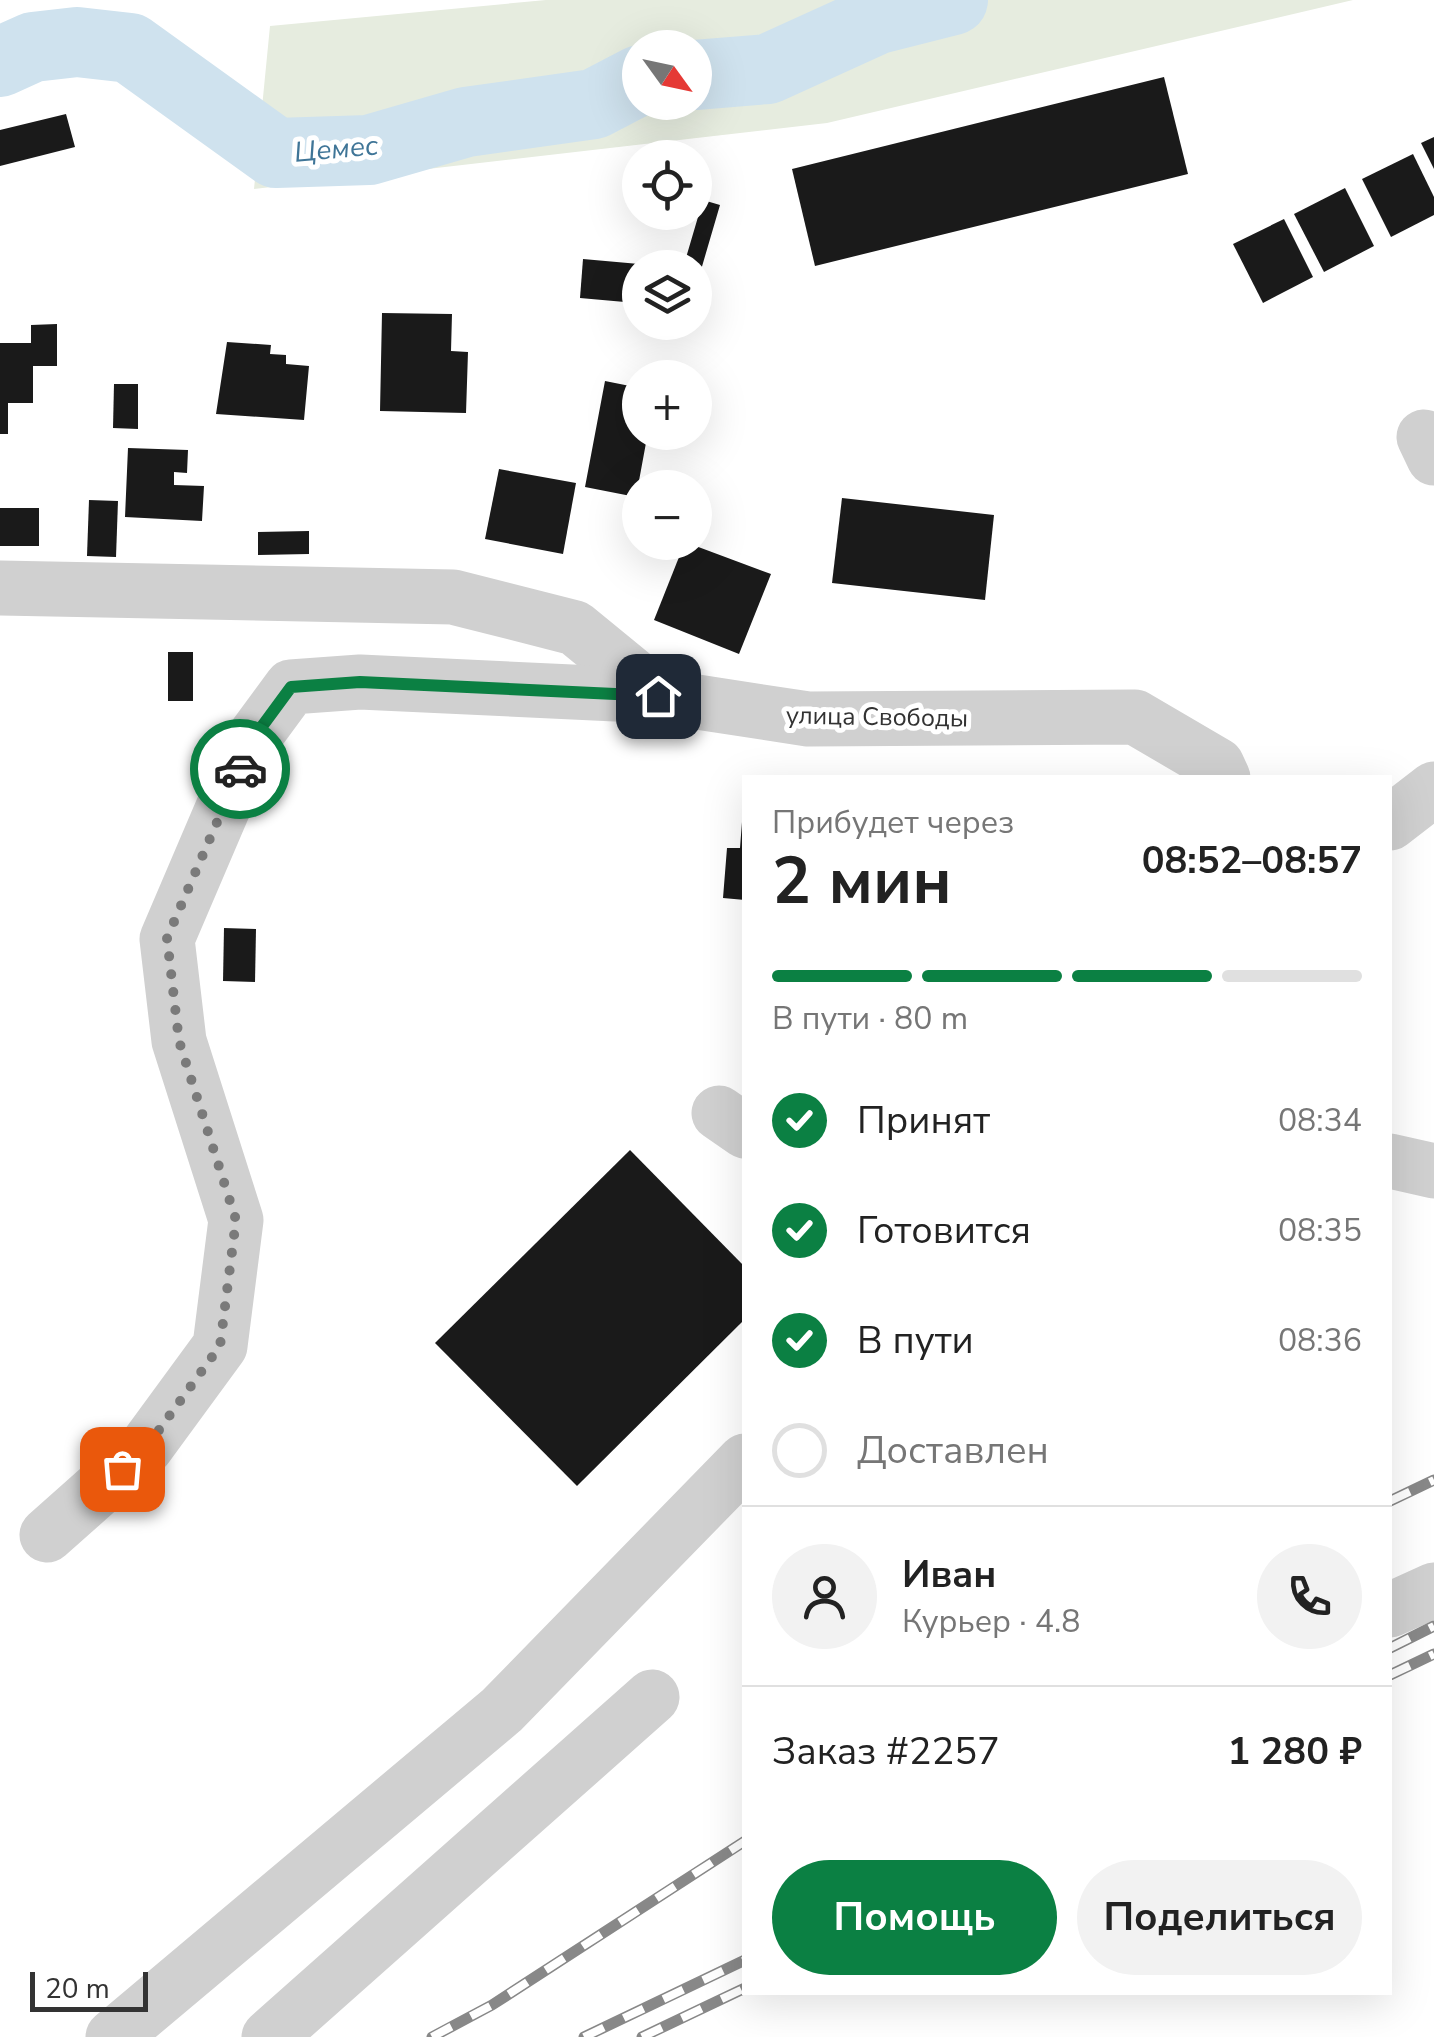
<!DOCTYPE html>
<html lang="ru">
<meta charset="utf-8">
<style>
:root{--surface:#fff;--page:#f2f2f2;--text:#222;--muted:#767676;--line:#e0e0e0;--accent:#0b8043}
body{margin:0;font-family:"Nunito Sans",sans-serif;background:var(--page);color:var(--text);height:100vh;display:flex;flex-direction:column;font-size:38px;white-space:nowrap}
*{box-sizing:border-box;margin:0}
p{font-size:32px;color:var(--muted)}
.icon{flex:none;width:55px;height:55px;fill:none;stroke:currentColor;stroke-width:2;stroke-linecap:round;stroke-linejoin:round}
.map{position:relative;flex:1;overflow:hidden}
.sheet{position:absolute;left:742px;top:775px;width:650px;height:1220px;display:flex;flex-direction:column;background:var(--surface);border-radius:0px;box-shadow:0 10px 40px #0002}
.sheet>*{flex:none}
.needle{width:65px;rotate:123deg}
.controls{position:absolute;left:622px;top:30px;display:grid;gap:20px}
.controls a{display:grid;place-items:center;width:90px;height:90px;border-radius:50%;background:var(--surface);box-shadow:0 10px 40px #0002;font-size:50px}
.scale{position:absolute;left:30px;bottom:25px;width:118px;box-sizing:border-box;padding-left:10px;border:5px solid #333;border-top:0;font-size:28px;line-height:35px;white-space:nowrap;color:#333;-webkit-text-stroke:8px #fff;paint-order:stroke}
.pin{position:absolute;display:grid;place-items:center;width:85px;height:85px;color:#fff;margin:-42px;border-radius:20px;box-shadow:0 5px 15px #0006}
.courier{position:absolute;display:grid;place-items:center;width:100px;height:100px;margin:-50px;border:8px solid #0b8043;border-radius:50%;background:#fff;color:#222;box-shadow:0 2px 12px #0007}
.summary em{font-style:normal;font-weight:700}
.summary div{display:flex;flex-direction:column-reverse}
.summary{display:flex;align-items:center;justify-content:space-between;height:170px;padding:0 30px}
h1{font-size:65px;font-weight:700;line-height:75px}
.bar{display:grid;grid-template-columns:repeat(4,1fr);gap:15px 10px;align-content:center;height:120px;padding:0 30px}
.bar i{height:12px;border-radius:8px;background:var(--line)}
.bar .current{background:var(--accent)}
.bar p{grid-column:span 4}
.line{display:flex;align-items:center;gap:25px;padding:0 30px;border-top:2px solid var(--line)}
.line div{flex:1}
.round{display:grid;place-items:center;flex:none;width:105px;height:105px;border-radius:52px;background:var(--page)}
ol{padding:0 30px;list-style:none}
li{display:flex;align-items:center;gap:30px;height:110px}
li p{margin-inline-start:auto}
li .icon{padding:10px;border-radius:50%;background:var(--accent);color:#fff;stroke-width:4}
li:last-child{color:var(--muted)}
li i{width:55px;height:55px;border:5px solid var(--line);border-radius:50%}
.button{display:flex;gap:20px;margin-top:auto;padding:20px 30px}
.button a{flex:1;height:115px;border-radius:60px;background:var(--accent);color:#fff;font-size:40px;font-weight:700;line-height:115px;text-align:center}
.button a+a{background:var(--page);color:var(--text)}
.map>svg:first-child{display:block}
.green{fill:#e6ecdf;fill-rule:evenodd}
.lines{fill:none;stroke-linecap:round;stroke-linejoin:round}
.river{stroke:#cfe2ee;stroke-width:70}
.building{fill:#1a1a1a}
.minor{stroke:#d0d0d0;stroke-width:55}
.rail-casing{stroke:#888;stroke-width:11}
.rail{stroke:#fff;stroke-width:8;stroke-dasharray:22;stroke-linecap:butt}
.done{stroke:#7a7a7a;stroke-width:10;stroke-dasharray:0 18}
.route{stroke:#0b8043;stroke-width:12}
.labels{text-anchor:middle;stroke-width:10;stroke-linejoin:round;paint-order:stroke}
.street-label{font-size:25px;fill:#333;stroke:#fff}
.water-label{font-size:28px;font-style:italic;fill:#3f7597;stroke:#fff}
</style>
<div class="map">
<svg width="1434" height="2037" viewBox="0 0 1434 2037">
<rect width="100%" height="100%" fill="#fff"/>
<!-- green -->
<path class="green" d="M546,0H1353L827,123L254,189L270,26ZM640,48H695V102H640Z"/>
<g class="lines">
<!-- river -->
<g class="river">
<polyline points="0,62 33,47 77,42 130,48 276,153 369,150 466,122 594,104 640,80"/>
<polyline points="695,75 768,69 878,19 953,0"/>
</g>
</g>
<!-- building -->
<g class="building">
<polygon points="1164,77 1188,174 815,266 792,169"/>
<polygon points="66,114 75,147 0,166 0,130"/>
<polygon points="1434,137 1434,169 1421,143"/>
<polygon points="1413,154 1434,197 1434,215 1391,237 1362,179"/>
<polygon points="1345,188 1374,246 1324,272 1294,214"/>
<polygon points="703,200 720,205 696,287 695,268 683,268"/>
<polygon points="1284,219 1313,277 1263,303 1233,244"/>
<polygon points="583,259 639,264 636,303 580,298"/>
<polygon points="382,313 452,314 451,351 468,352 466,413 380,411"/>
<polygon points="57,324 57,366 33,366 33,403 8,403 8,434 0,434 0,343 31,343 31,325"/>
<polygon points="227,342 271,345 270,354 286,355 286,364 309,366 304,420 216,414"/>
<polygon points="605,381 640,388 640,432 648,432 636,497 585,487"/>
<polygon points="114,384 138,384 138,429 113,428"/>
<polygon points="128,448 188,450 187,473 174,472 174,485 204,486 202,521 125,517"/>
<polygon points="499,469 576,483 563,554 485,539"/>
<polygon points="842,498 994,515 985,600 832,583"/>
<polygon points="89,500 118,501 116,557 87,556"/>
<rect x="0" y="508" width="39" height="38"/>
<polygon points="309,531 309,554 258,555 258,532"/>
<polygon points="685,542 771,574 739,654 654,620"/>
<rect x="168" y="652" width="25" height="49"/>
<polygon points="742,822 745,900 723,898 727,848 740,848"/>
<polygon points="224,928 256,929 255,982 223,981"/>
<polygon points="630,1150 745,1267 745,1319 577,1486 435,1343"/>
</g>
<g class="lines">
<!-- minor -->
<g class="minor">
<polyline points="1424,437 1434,458"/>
<polyline points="0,588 453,597 575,628 658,696 808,719 1135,717 1217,765 1223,778"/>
<polyline points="1390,823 1434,789"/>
<polyline points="719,1113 745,1131"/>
<polyline points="1390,1161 1434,1171"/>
<polyline points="47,1535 146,1447 220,1346 236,1220 179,1041 167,939 252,740 291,687 360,682 658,696"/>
<polyline points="1390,1610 1434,1590"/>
<polyline points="113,2037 502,1710 745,1461"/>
<polyline points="269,2037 652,1697"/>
</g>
<defs>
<g id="rail">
<polyline points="1390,1501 1434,1480"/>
<polyline points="1390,1648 1434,1626"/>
<polyline points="1390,1675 1434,1654"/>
<polyline points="432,2037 492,2005 745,1841"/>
<polyline points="584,2037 745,1960"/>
<polyline points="642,2037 745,1988"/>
</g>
</defs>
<!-- rail casing -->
<use href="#rail" class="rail-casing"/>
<!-- rail -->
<use href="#rail" class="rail"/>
</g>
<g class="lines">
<!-- done -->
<polyline class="done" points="122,1469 146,1448 220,1346 236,1220 179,1041 167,938 240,769"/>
<!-- route -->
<polyline class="route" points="240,769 252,740 291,687 360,682 658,696"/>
</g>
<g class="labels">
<!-- street labels -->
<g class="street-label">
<text transform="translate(877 716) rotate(1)" y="9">улица Свободы</text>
</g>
<!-- water labels -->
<g class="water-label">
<text transform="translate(336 148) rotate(-5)" y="10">Цемес</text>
</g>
</g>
</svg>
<div class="controls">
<a><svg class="needle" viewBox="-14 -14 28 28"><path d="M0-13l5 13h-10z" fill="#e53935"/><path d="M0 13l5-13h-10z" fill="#767676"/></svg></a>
<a><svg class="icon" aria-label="locate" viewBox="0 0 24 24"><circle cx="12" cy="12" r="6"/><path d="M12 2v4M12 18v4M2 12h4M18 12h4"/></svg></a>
<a><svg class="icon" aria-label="layers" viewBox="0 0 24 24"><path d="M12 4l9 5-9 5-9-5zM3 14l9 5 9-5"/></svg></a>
<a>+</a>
<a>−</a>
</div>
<div class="scale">20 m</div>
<div class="pin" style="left:122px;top:1469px;background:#ea580c"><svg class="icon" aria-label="bag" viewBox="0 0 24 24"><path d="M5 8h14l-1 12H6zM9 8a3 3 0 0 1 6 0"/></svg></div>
<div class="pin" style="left:658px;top:696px;background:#1f2937"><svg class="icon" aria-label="home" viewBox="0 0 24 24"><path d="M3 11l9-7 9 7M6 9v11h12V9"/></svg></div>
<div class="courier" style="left:240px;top:769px"><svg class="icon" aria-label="car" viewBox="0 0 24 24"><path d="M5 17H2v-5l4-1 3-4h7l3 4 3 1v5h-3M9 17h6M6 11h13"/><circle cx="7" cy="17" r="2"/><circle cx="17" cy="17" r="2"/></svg></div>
<section class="sheet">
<div class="summary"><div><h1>2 мин</h1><p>Прибудет через</p></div><em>08:52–08:57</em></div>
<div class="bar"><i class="current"></i><i class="current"></i><i class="current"></i><i></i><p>В пути · 80 m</p></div>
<ol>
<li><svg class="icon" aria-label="check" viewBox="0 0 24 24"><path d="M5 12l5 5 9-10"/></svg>Принят<p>08:34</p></li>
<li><svg class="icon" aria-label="check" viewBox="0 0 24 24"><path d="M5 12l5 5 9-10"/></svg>Готовится<p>08:35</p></li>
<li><svg class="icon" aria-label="check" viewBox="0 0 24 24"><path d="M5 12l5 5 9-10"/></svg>В пути<p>08:36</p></li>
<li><i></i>Доставлен</li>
</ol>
<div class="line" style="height:180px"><a class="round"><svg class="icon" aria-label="person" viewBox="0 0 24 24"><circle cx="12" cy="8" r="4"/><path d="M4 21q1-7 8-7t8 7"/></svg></a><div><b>Иван</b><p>Курьер · 4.8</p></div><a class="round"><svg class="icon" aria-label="phone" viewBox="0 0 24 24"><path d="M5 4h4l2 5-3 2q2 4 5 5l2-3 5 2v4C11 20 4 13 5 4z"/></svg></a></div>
<div class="line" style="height:130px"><div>Заказ #2257</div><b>1 280 ₽</b></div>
<div class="button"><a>Помощь</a><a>Поделиться</a></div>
</section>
</div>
